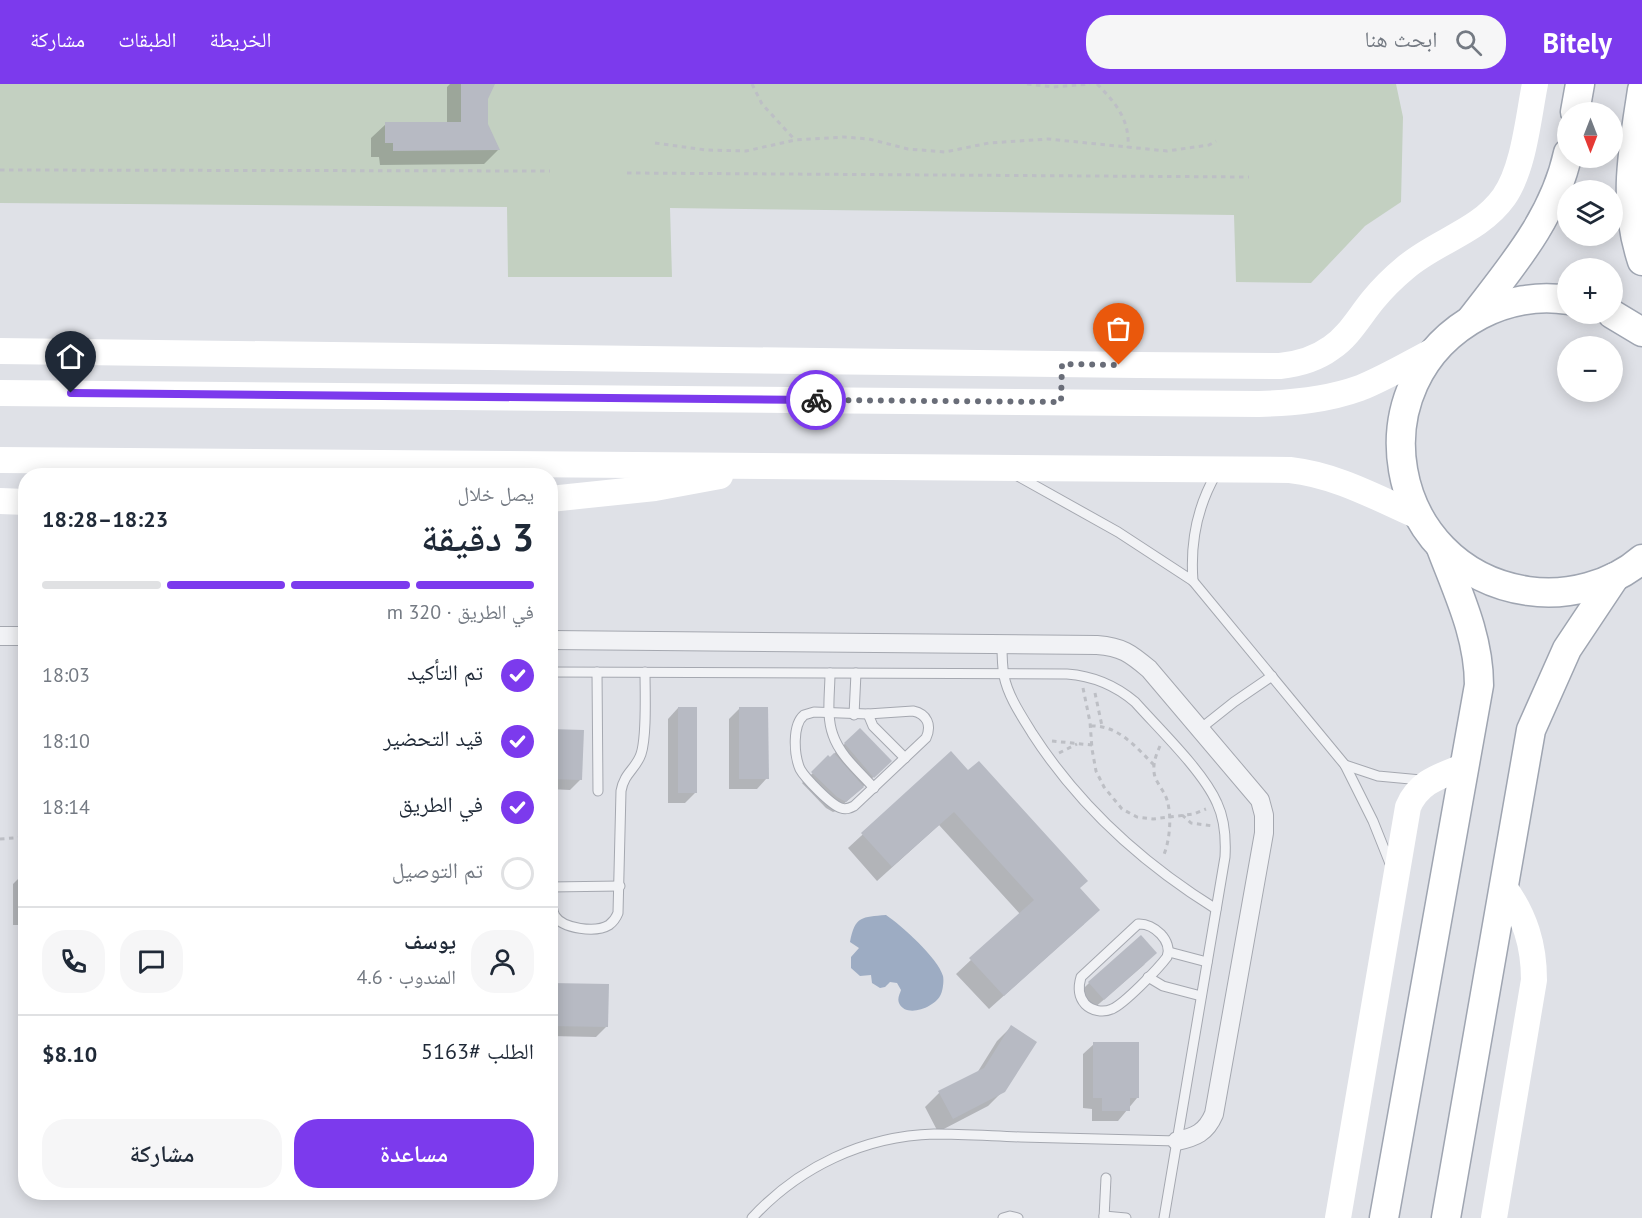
<!DOCTYPE html>
<html lang="ar">
<meta charset="utf-8">
<style>
:root{--surface:#fff;--page:#f6f6f7;--text:#1f2937;--muted:#747a83;--line:#e0e1e3;--accent:#7c3aed}
body{margin:0;font-family:"PT Sans","Noto Naskh Arabic",sans-serif;background:var(--page);color:var(--text);direction:rtl;height:100vh;display:flex;flex-direction:column;font-size:22px;white-space:nowrap}
*{box-sizing:border-box;margin:0}
p{font-size:20px;color:var(--muted)}
.icon{flex:none;width:33px;height:33px;fill:none;stroke:currentColor;stroke-width:2;stroke-linecap:round;stroke-linejoin:round}
.map{position:relative;flex:1;overflow:hidden;direction:ltr}
.side{position:absolute;left:18px;top:384px;width:540px;height:732px;display:flex;flex-direction:column;background:var(--surface);border-radius:24px;box-shadow:0 3px 15px #0003;direction:rtl}
.side>*{flex:none}
.needle{width:39px;rotate:180deg}
.fabs{position:absolute;left:1557px;top:18px;display:grid;gap:12px}
.fabs a{display:grid;place-items:center;width:66px;height:66px;border-radius:50%;background:var(--surface);box-shadow:0 3px 15px #0003;font-size:30px}
.pin{position:absolute;display:grid;place-items:center;width:51px;height:51px;color:#fff;margin:-62px -26px;border-radius:50% 50% 50% 0;rotate:-45deg;box-shadow:0 0 6px #0007}
.pin .icon{rotate:45deg}
.courier{position:absolute;display:grid;place-items:center;width:60px;height:60px;margin:-30px;border:4px solid #7c3aed;border-radius:50%;background:#fff;color:#222;box-shadow:0 2px 8px #0007}
.head em{font-style:normal;font-weight:600}
.head div{display:flex;flex-direction:column-reverse}
.head{display:flex;align-items:center;justify-content:space-between;height:102px;padding:0 24px}
h1{font-size:39px;font-weight:600;line-height:45px}
.bar{display:grid;grid-template-columns:repeat(4,1fr);gap:9px 6px;align-content:center;height:72px;padding:0 24px}
.bar i{height:8px;border-radius:4px;background:var(--line)}
.bar .active{background:var(--accent)}
.bar p{grid-column:span 4}
.line{display:flex;align-items:center;gap:15px;padding:0 24px;border-top:2px solid var(--line)}
.line div{flex:1}
.round{display:grid;place-items:center;flex:none;width:63px;height:63px;border-radius:24px;background:var(--page)}
ol{padding:0 24px;list-style:none}
li{display:flex;align-items:center;gap:18px;height:66px}
li p{margin-inline-start:auto}
li .icon{padding:6px;border-radius:50%;background:var(--accent);color:#fff;stroke-width:4}
li:last-child{color:var(--muted)}
li i{width:33px;height:33px;border:3px solid var(--line);border-radius:50%}
.primary-button{display:flex;gap:12px;margin-top:auto;padding:12px 24px}
.primary-button a{flex:1;height:69px;border-radius:24px;background:var(--accent);color:#fff;font-size:24px;font-weight:600;line-height:69px;text-align:center}
.primary-button a+a{background:var(--page);color:var(--text)}
header{display:flex;align-items:center;gap:36px;box-sizing:border-box;height:84px;padding:0 30px;background:var(--accent);color:#fff}
header strong{font-size:28px}
nav{display:flex;gap:33px;margin-inline-start:auto;font-size:21px}
.search{width:420px;height:54px;background:var(--page);display:flex;align-items:center;gap:15px;box-sizing:border-box;padding:0 21px;border-radius:24px;color:var(--muted);font-size:22px}
.map>svg:first-child{display:block}
.green{fill:#c3d0c1}
.water{fill:#9dacc3}
.shadow{fill:#0003}
.building{fill:#b7bac3}
.lines{fill:none;stroke-linecap:round;stroke-linejoin:round}
.lane-casing{stroke:#a5a8b0;stroke-width:11}
.street-casing{stroke:#a5a8b0;stroke-width:20}
.primary-casing{stroke:#9fa5b1;stroke-width:31}
.path{stroke:#bdbfc5;stroke-width:3;stroke-dasharray:4.5 4.5;stroke-linecap:butt}
.lane{stroke:#f1f2f5;stroke-width:9}
.street{stroke:#f1f2f5;stroke-width:18}
.secondary{stroke:#fff;stroke-width:26}
.primary{stroke:#fff;stroke-width:28}
.done{stroke:#696d78;stroke-width:6;stroke-dasharray:0 10.8}
.route{stroke:#7c3aed;stroke-width:8}
</style>
<header>
<strong>Bitely</strong>
<div class="search"><svg class="icon" aria-label="search" viewBox="0 0 24 24"><circle cx="10" cy="10" r="6"/><path d="M15 15l6 6"/></svg>ابحث هنا</div>
<nav><a>الخريطة</a><a>الطبقات</a><a>مشاركة</a></nav>
</header>
<div class="map">
<svg width="1642" height="1134" viewBox="0 0 1642 1134">
<rect width="100%" height="100%" fill="#dfe1e7"/>
<!-- green -->
<polygon class="green" points="0,0 1396,0 1403,33 1401,118 1365,142 1311,199 1236,198 1234,131 670,124 672,193 508,193 507,123 0,119"/>
<!-- water -->
<path class="water" d="M886,831C901,841 938,874 943,892C944,896 943,906 941,910C936,923 906,935 899,919C897,914 900,910 901,906L897,899L890,898L885,903L880,904L872,899L871,891L860,892L851,884V873L859,864L850,858C855,832 862,833 886,831Z"/>
<!-- shadow -->
<g class="shadow">
<polygon points="450,0 493,0 486,14 487,40 498,66 484,80 380,81 379,73 371,73 371,54 386,40 447,39 447,3"/>
<polygon points="678,624 696,708 685,719 668,719 668,635"/>
<polygon points="739,625 767,694 757,705 729,705 729,635"/>
<polygon points="860,646 880,687 836,727 833,728 826,724 802,699"/>
<polygon points="550,647 581,695 570,706 550,705"/>
<polygon points="951,669 1078,804 1084,840 989,925 956,890 1020,830 939,741 877,797 848,764"/>
<polygon points="26,787 26,841 13,841 13,800"/>
<polygon points="1145,880 1093,925 1079,909 1089,899"/>
<polygon points="550,901 607,942 596,953 550,952"/>
<polygon points="1011,943 1003,1007 988,1022 938,1048 925,1023 939,1009 977,989 997,957"/>
<polygon points="1094,960 1137,1014 1118,1037 1092,1037 1092,1025 1083,1024 1083,970"/>
</g>
<!-- building -->
<g class="building">
<polygon points="461,0 495,0 488,15 488,40 500,66 393,67 393,59 385,59 385,38 461,38"/>
<rect x="678" y="623" width="19" height="86"/>
<polygon points="739,623 768,623 769,695 739,695"/>
<polygon points="860,644 892,677 874,694 844,659"/>
<polygon points="550,645 584,646 582,696 550,695"/>
<polygon points="951,667 968,686 979,677 1088,797 1080,804 1100,826 1004,912 969,874 1034,816 954,728 892,783 861,749"/>
<polygon points="834,669 864,703 846,718 837,713 811,688 828,671 830,673"/>
<polygon points="1141,851 1157,869 1104,916 1088,898"/>
<polygon points="550,899 609,900 608,943 550,942"/>
<polygon points="1011,941 1037,958 1005,1008 953,1035 938,1007 984,984"/>
<polygon points="1093,958 1139,958 1139,1014 1130,1014 1130,1027 1102,1027 1102,1014 1093,1014"/>
</g>
<g class="lines">
<defs>
<g id="lane">
<polyline points="1016,391 1118,448 1193,497 1345,681 1373,737 1391,782"/>
<path d="M1193,497C1190,458 1197,423 1216,390"/>
<path d="M1002,560C1002,570 1002,581 1004,592C1008,612 1021,631 1032,649C1079,722 1142,779 1216,825"/>
<path d="M550,588L1067,590C1094,592 1115,601 1135,618C1159,645 1203,687 1217,719C1225,736 1226,755 1225,773L1164,1134"/>
<polyline points="597,588 598,707"/>
<path d="M830,589C830,609 826,632 833,651C840,672 860,688 874,704"/>
<path d="M913,627C927,630 932,641 926,654L854,722C850,724 846,726 841,724C831,721 805,694 800,685C794,671 792,641 804,631L814,628L868,630Z"/>
<polyline points="868,630 873,642 905,674"/>
<polyline points="854,631 856,589"/>
<polyline points="1200,645 1234,618 1272,592"/>
<polyline points="1345,681 1378,692 1421,696"/>
<polyline points="550,803 620,802"/>
<path d="M552,803C552,812 550,823 555,832C563,845 596,849 609,841C613,838 616,834 618,829L621,707C624,689 636,685 641,670C647,652 645,609 645,588"/>
<path d="M1138,840C1154,839 1173,857 1167,873C1158,885 1124,920 1112,925C1103,929 1092,927 1085,920C1078,912 1078,903 1081,893Z"/>
<polyline points="1169,868 1207,878"/>
<polyline points="1148,893 1163,902 1201,912"/>
<polyline points="1104,1132 1126,1134"/>
<path d="M752,1134C799,1083 864,1052 934,1050C963,1050 992,1052 1021,1053C1073,1054 1125,1056 1177,1057"/>
<polyline points="1003,1134 1010,1132 1018,1134"/>
<polyline points="1104,1134 1106,1094"/>
</g>
<g id="street">
<polyline points="0,552 26,552"/>
<path d="M550,556L1097,561C1122,563 1130,569 1149,585L1260,716L1264,731V749L1214,1030C1206,1049 1195,1053 1177,1057"/>
</g>
<g id="primary">
<path d="M1642,6C1633,66 1622,117 1642,177"/>
<polyline points="1575,28 1580,0"/>
<path d="M1568,216C1538,211 1506,217 1480,231C1353,298 1386,486 1528,507C1567,513 1612,501 1642,475"/>
<polyline points="1612,230 1642,248"/>
<path d="M1472,234C1511,183 1554,134 1568,69"/>
<path d="M1384,1134L1479,601C1479,552 1458,509 1441,464"/>
<polyline points="1446,1134 1531,646 1567,565 1615,493"/>
</g>
</defs>
<!-- lane casing -->
<use href="#lane" class="lane-casing"/>
<!-- street casing -->
<use href="#street" class="street-casing"/>
<!-- primary casing -->
<use href="#primary" class="primary-casing"/>
<!-- path -->
<g class="path">
<polyline points="752,0 762,20 795,56"/>
<polyline points="1027,0 1053,3 1090,0"/>
<path d="M1097,0C1116,19 1130,36 1128,64"/>
<polyline points="655,59 706,66 746,67 795,56 844,53 869,55 908,65 945,68 989,59 1048,55 1167,67 1209,61 1216,57"/>
<polyline points="0,86 550,87"/>
<polyline points="627,89 1249,93"/>
<polyline points="1083,604 1090,638 1092,665 1096,687 1104,703 1122,725 1137,733 1153,735 1194,730 1206,725"/>
<polyline points="1095,609 1102,642"/>
<path d="M1091,642C1118,641 1136,663 1154,681"/>
<polyline points="1052,657 1092,661"/>
<path d="M1160,662C1155,673 1150,687 1158,699C1161,705 1165,709 1167,716C1172,732 1170,757 1163,773"/>
<polyline points="1059,669 1077,660"/>
<polyline points="1182,731 1191,739 1213,742"/>
<polyline points="0,755 26,753"/>
</g>
<!-- lane -->
<use href="#lane" class="lane"/>
<!-- street -->
<use href="#street" class="street"/>
<!-- secondary -->
<g class="secondary">
<path d="M0,267L1138,281L1280,282C1299,280 1316,275 1331,264C1349,252 1359,233 1373,216C1382,205 1393,194 1405,184C1436,157 1479,148 1504,113C1524,84 1528,35 1535,0"/>
<path d="M0,309L1259,320C1293,319 1327,316 1360,304C1385,294 1410,279 1435,266"/>
<path d="M0,376L1290,386C1336,391 1377,414 1418,432"/>
<polyline points="550,415 655,404 720,392"/>
<polyline points="0,417 26,418"/>
<path d="M1338,1134L1408,723C1419,697 1441,692 1465,682"/>
<path d="M1494,1134L1534,896C1534,861 1525,832 1504,803"/>
</g>
<!-- primary -->
<use href="#primary" class="primary"/>
</g>
<g class="lines">
<!-- done -->
<polyline class="done" points="816,316 1061,318 1062,280 1119,281"/>
<!-- route -->
<polyline class="route" points="71,309 816,316"/>
</g>
</svg>
<div class="fabs">
<a><svg class="needle" viewBox="-14 -14 28 28"><path d="M0-13l5 13h-10z" fill="#e53935"/><path d="M0 13l5-13h-10z" fill="#747a83"/></svg></a>
<a><svg class="icon" aria-label="layers" viewBox="0 0 24 24"><path d="M12 4l9 5-9 5-9-5zM3 14l9 5 9-5"/></svg></a>
<a>+</a>
<a>−</a>
</div>
<div class="pin" style="left:1119px;top:281px;background:#ea580c"><svg class="icon" aria-label="bag" viewBox="0 0 24 24"><path d="M5 8h14l-1 12H6zM9 8a3 3 0 0 1 6 0"/></svg></div>
<div class="pin" style="left:71px;top:309px;background:#1f2937"><svg class="icon" aria-label="home" viewBox="0 0 24 24"><path d="M3 11l9-7 9 7M6 9v11h12V9"/></svg></div>
<div class="courier" style="left:816px;top:316px"><svg class="icon" aria-label="bike" viewBox="0 0 24 24"><circle cx="6" cy="16" r="4"/><circle cx="18" cy="16" r="4"/><path d="M6 16l4-8h5l3 8M10 8l3 8H6M13 5h3"/></svg></div>
<section class="side">
<div class="head"><div><h1>3 دقيقة</h1><p>يصل خلال</p></div><em>18:23–18:28</em></div>
<div class="bar"><i class="active"></i><i class="active"></i><i class="active"></i><i></i><p>في الطريق · 320 m</p></div>
<ol>
<li><svg class="icon" aria-label="check" viewBox="0 0 24 24"><path d="M5 12l5 5 9-10"/></svg>تم التأكيد<p>18:03</p></li>
<li><svg class="icon" aria-label="check" viewBox="0 0 24 24"><path d="M5 12l5 5 9-10"/></svg>قيد التحضير<p>18:10</p></li>
<li><svg class="icon" aria-label="check" viewBox="0 0 24 24"><path d="M5 12l5 5 9-10"/></svg>في الطريق<p>18:14</p></li>
<li><i></i>تم التوصيل</li>
</ol>
<div class="line" style="height:108px"><a class="round"><svg class="icon" aria-label="person" viewBox="0 0 24 24"><circle cx="12" cy="8" r="4"/><path d="M4 21q1-7 8-7t8 7"/></svg></a><div><b>يوسف</b><p>المندوب · 4.6</p></div><a class="round"><svg class="icon" aria-label="chat" viewBox="0 0 24 24"><path d="M4 5h16v11H9l-5 4z"/></svg></a><a class="round"><svg class="icon" aria-label="phone" viewBox="0 0 24 24"><path d="M5 4h4l2 5-3 2q2 4 5 5l2-3 5 2v4C11 20 4 13 5 4z"/></svg></a></div>
<div class="line" style="height:78px"><div>الطلب #5163</div><b>$8.10</b></div>
<div class="primary-button"><a>مساعدة</a><a>مشاركة</a></div>
</section>
</div>
